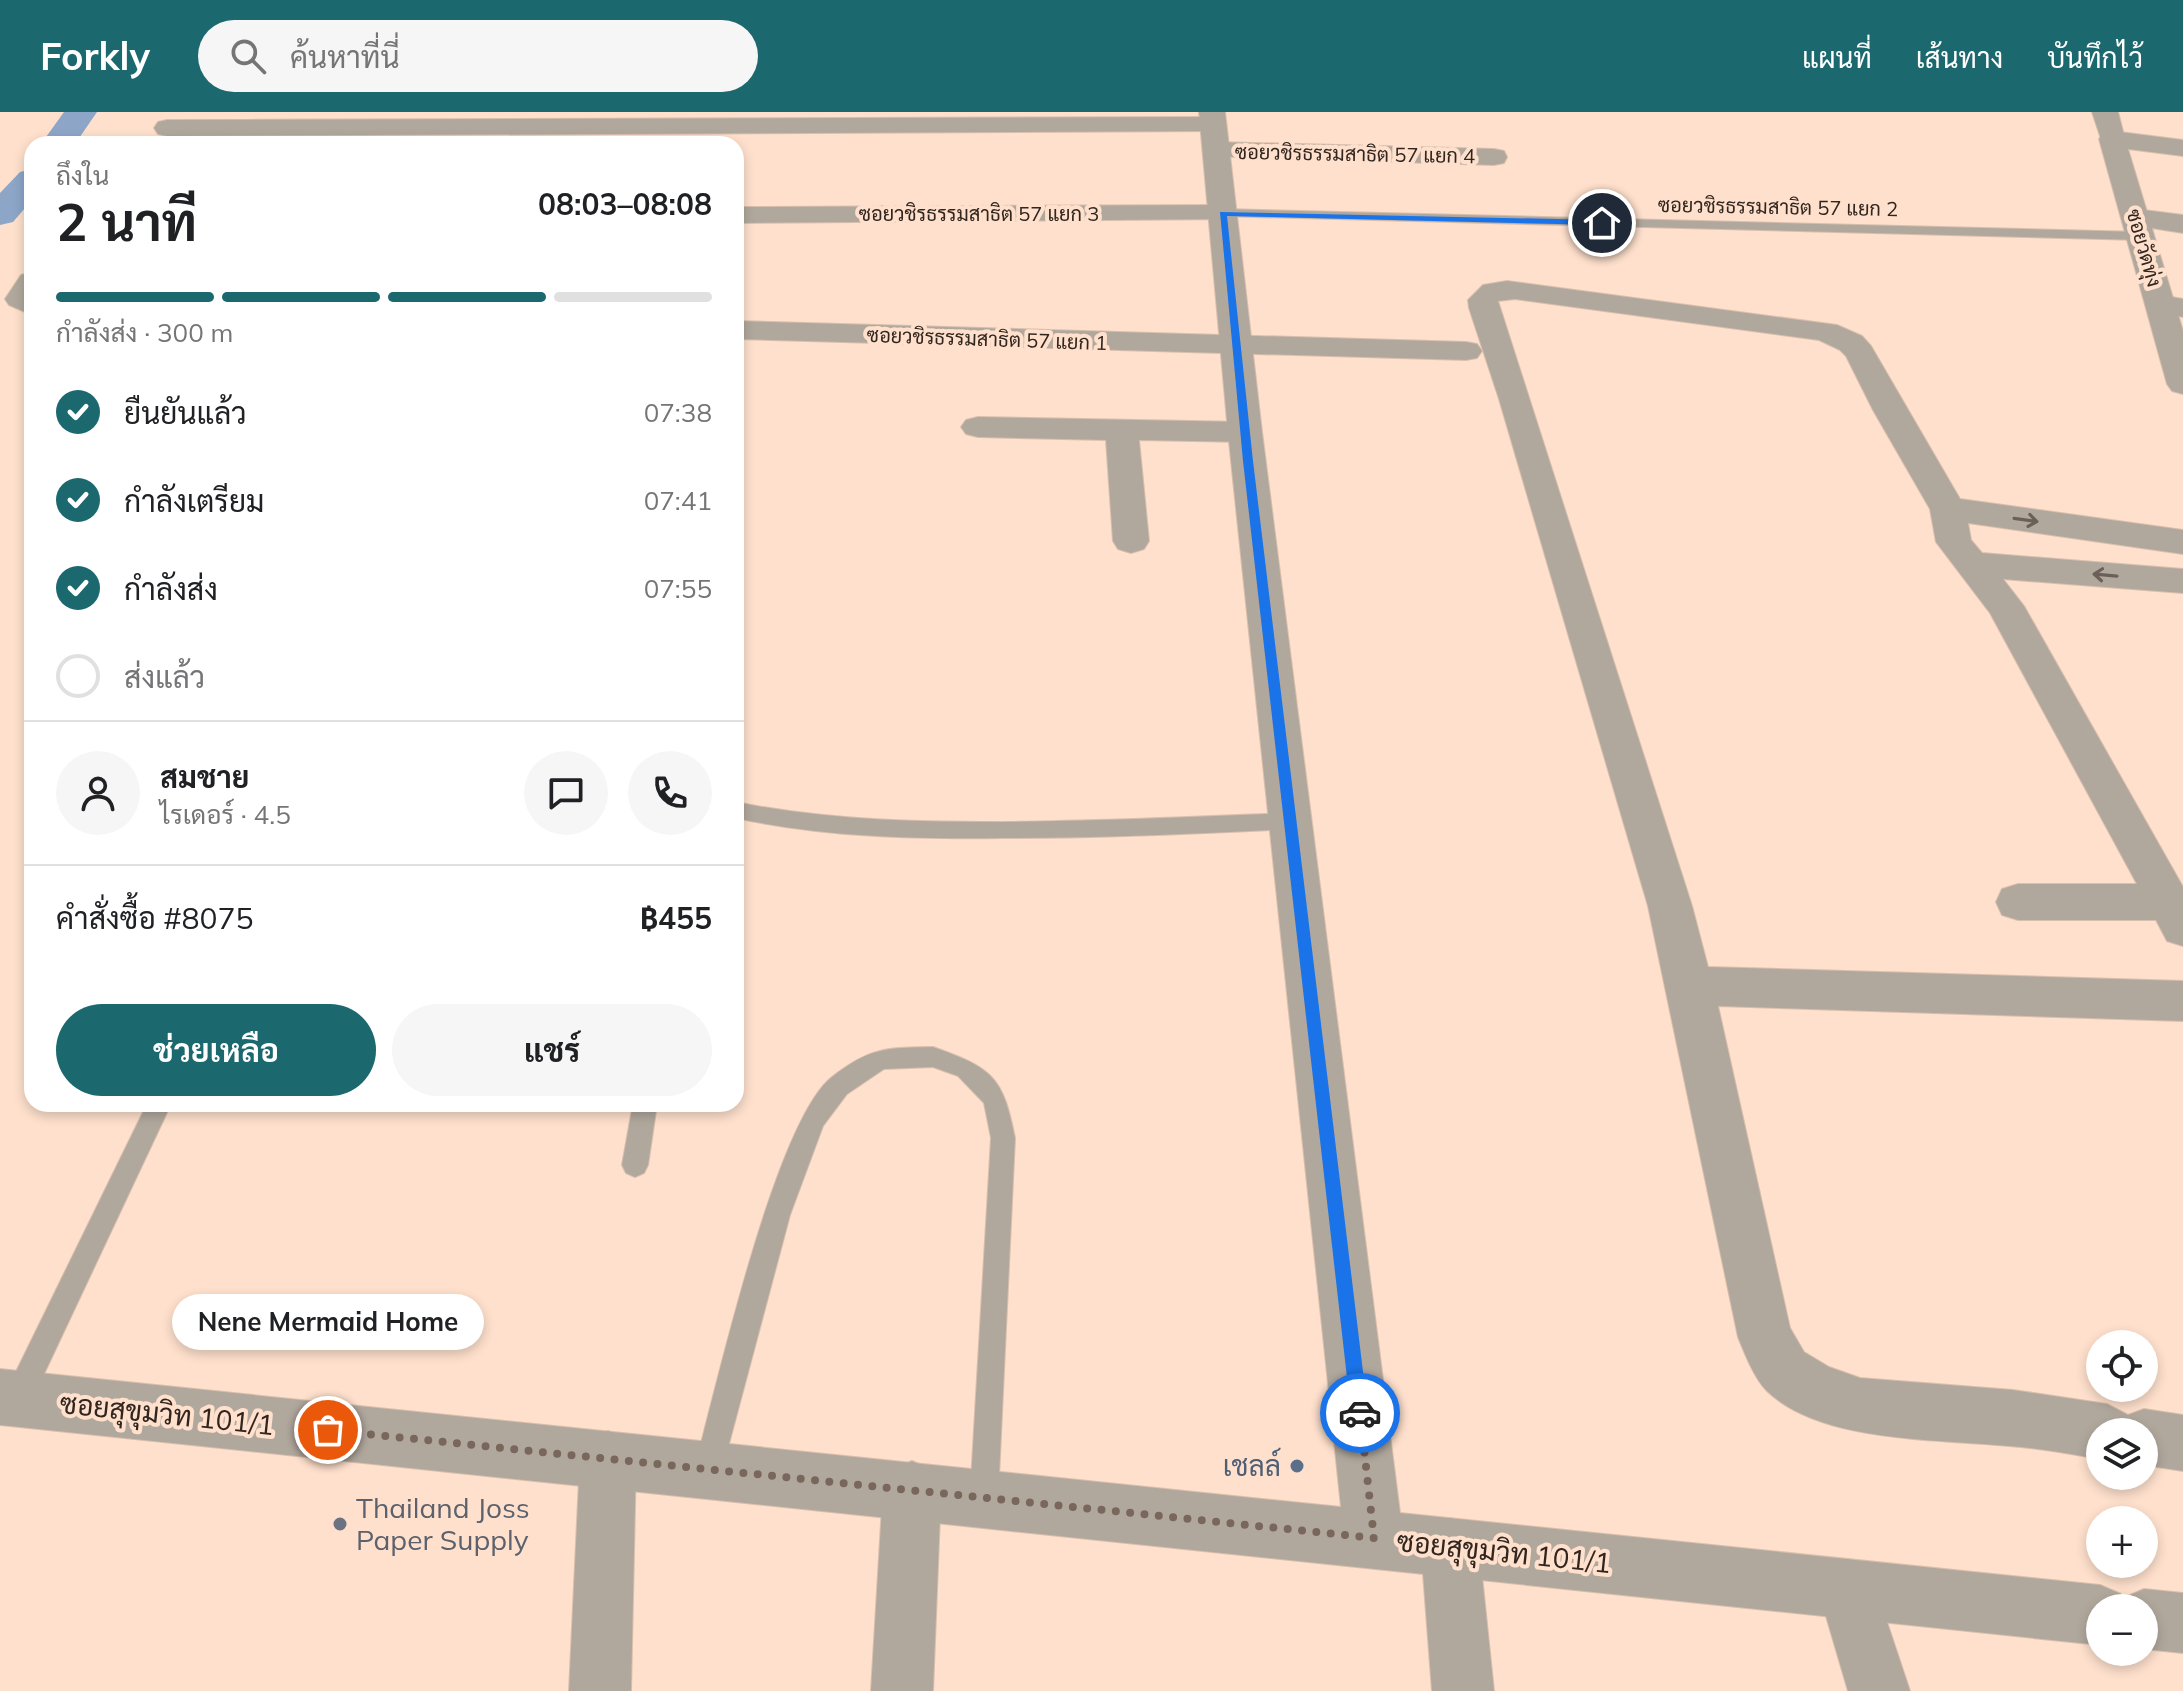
<!DOCTYPE html>
<html lang="th">
<meta charset="utf-8">
<style>
:root{--surface:#fff;--page:#f6f6f6;--text:#202124;--muted:#757577;--line:#e0e0e0;--accent:#1c686f}
body{margin:0;font-family:Mulish,Sarabun,sans-serif;background:var(--page);color:var(--text);height:100vh;display:flex;flex-direction:column;font-size:30px;white-space:nowrap}
*{box-sizing:border-box;margin:0}
p{font-size:26px;color:var(--muted)}
.icon{flex:none;width:44px;height:44px;fill:none;stroke:currentColor;stroke-width:2;stroke-linecap:round;stroke-linejoin:round}
.map{position:relative;flex:1;overflow:hidden}
.drawer{position:absolute;left:24px;top:24px;width:720px;height:976px;display:flex;flex-direction:column;background:var(--surface);border-radius:24px;box-shadow:0 4px 12px #0003}
.drawer>*{flex:none}
.tools{position:absolute;left:2086px;top:1218px;display:grid;gap:16px}
.tools a{display:grid;place-items:center;width:72px;height:72px;border-radius:50%;background:var(--surface);box-shadow:0 4px 12px #0003;font-size:40px}
.pin{position:absolute;display:grid;place-items:center;width:68px;height:68px;color:#fff;margin:-34px;border:4px solid #fff;border-radius:50%;box-shadow:0 2px 8px #0007}
.courier{position:absolute;display:grid;place-items:center;width:80px;height:80px;margin:-40px;border:6px solid #1a73e8;border-radius:50%;background:#fff;color:#222;box-shadow:0 2px 10px #0007}
.bubble{position:absolute;height:56px;border-radius:28px;background:var(--surface);box-shadow:0 4px 12px #0003;font-size:26px;font-weight:700;line-height:56px;text-align:center}
.summary em{font-style:normal;font-weight:700}
.summary div{display:flex;flex-direction:column-reverse}
.summary{display:flex;align-items:center;justify-content:space-between;height:136px;padding:0 32px}
h1{font-size:52px;font-weight:700;line-height:60px}
.bar{display:grid;grid-template-columns:repeat(4,1fr);gap:12px 8px;align-content:center;height:96px;padding:0 32px}
.bar i{height:10px;border-radius:6px;background:var(--line)}
.bar .active{background:var(--accent)}
.bar p{grid-column:span 4}
.line{display:flex;align-items:center;gap:20px;padding:0 32px;border-top:2px solid var(--line)}
.line div{flex:1}
.round{display:grid;place-items:center;flex:none;width:84px;height:84px;border-radius:42px;background:var(--page)}
ol{padding:0 32px;list-style:none}
li{display:flex;align-items:center;gap:24px;height:88px}
li p{margin-inline-start:auto}
li .icon{padding:8px;border-radius:50%;background:var(--accent);color:#fff;stroke-width:4}
li:last-child{color:var(--muted)}
li i{width:44px;height:44px;border:4px solid var(--line);border-radius:50%}
.action{display:flex;gap:16px;margin-top:auto;padding:16px 32px}
.action a{flex:1;height:92px;border-radius:48px;background:var(--accent);color:#fff;font-size:32px;font-weight:700;line-height:92px;text-align:center}
.action a+a{background:var(--page);color:var(--text)}
header{display:flex;align-items:center;gap:48px;box-sizing:border-box;height:112px;padding:0 40px;background:var(--accent);color:#fff}
header strong{font-size:38px}
nav{display:flex;gap:44px;margin-inline-start:auto;font-size:28px}
.search{width:560px;height:72px;background:var(--page);display:flex;align-items:center;gap:20px;box-sizing:border-box;padding:0 28px;border-radius:44px;color:var(--muted);font-size:30px}
.map>svg:first-child{display:block}
.lines{fill:none;stroke-linecap:round;stroke-linejoin:round}
.canal{fill:#8da6c8;fill-rule:evenodd}
.service-casing{stroke:#d9bfad;stroke-width:2}
.minor-casing{stroke:#d9bfad;stroke-width:2}
.tertiary-casing{stroke:#d9bfad;stroke-width:2}
.service{fill:#b1a89d;fill-rule:evenodd}
.minor{fill:#b1a89d;fill-rule:evenodd}
.tertiary{fill:#b1a89d;fill-rule:evenodd}
.oneway{stroke:#6b6058}
.route{fill:#1a73e8}
.done{stroke:#79675c;stroke-width:8;stroke-dasharray:0 14.4}
.service-dot{fill:#5c6f8a;stroke:#fee0cc;stroke-width:3}
.worship-dot{fill:#6b7280;stroke:#fee0cc;stroke-width:3}
.labels{text-anchor:middle;stroke-width:8;stroke-linejoin:round;paint-order:stroke}
.far-street-label{font-size:20px;fill:#31261f;stroke:#fee0cc}
.near-street-label{font-size:28px;fill:#31261f;stroke:#fee0cc}
.near-service-label{font-size:28px;fill:#4e5e75;stroke:#fee0cc;text-anchor:end}
.near-worship-label{font-size:28px;fill:#5b616d;stroke:#fee0cc;text-anchor:start}
</style>
<header>
<strong>Forkly</strong>
<div class="search"><svg class="icon" aria-label="search" viewBox="0 0 24 24"><circle cx="10" cy="10" r="6"/><path d="M15 15l6 6"/></svg>ค้นหาที่นี่</div>
<nav><a>แผนที่</a><a>เส้นทาง</a><a>บันทึกไว้</a></nav>
</header>
<div class="map">
<svg width="2183" height="1579" viewBox="0 0 2183 1579">
<rect width="100%" height="100%" fill="#fee0cc"/>
<g class="lines">
<!-- canal -->
<g class="canal">
<polygon points="64,0 97,0 75,32 41,32"/>
<polygon points="32,57 32,88 13,110 0,113 0,81 20,60"/>
</g>
<defs>
<g id="service">
<polygon points="1223,97 2141,120 2148,124 2141,128 1218,104 1218,98"/>
<path d="M736,690C824,708 913,710 1003,710C1099,709 1194,705 1290,701L1297,703L1301,709L1297,715L1290,717C1194,722 1099,726 1003,726C913,727 824,725 736,706Z"/>
<path d="M933,935C992,956 1003,964 1015,1026L998,1386L994,1396L984,1400L974,1396L970,1386L991,1026L984,991L958,964L933,955L884,957L847,982L823,1014L790,1103L722,1358L718,1368L708,1372L698,1368L694,1358C716,1278 775,1010 832,965C870,935 887,936 933,935Z"/>
<polygon points="147,992 171,992 28,1296 18,1300 8,1296 4,1286 8,1276"/>
<polygon points="633,992 657,992 648,1053 644,1061 635,1065 626,1061 622,1053"/>
</g>
<g id="minor">
<polygon points="2092,0 2118,0 2125,27 2121,33 2103,33"/>
<polygon points="1213,5 1222,7 1226,13 1222,19 167,24 158,22 154,16 158,10 167,8"/>
<polygon points="1216,30 1494,37 1504,39 1507,45 1504,51 1494,53 1207,44 1203,38 1207,32"/>
<polygon points="1223,93 1233,95 1237,101 1233,107 736,111 736,95"/>
<polygon points="2136,97 2183,103 2183,121 2126,112 2122,106 2126,100"/>
<polygon points="32,160 32,203 9,193 5,187 21,163"/>
<path d="M1507,169L1837,213L1862,224L1871,234L1960,387L2183,418V442L1968,411L1971,428L1982,441L2183,457V481L2003,467L2024,494L2183,775V834L2167,829L2156,808H2018L2002,803L1996,790L2002,777L2018,772H2137L1990,501L1936,430L1930,397L1873,298L1846,244L1840,238L1819,228L1515,187L1498,189L1692,794L1708,855L2183,869V909L1718,894L1790,1216L1804,1240L1829,1255L1860,1266L2013,1278L2107,1292L2128,1303L2144,1297L2183,1303V1359L2144,1353V1320H2100V1347C2070,1342 2039,1336 2009,1334C1938,1327 1821,1331 1767,1279C1754,1266 1745,1242 1738,1225L1648,794L1499,287L1469,196L1468,188L1483,173Z"/>
<polygon points="2160,183 2183,187 2183,205 2149,198 2145,192 2149,186"/>
<polygon points="736,209 1466,230 1477,232 1482,239 1477,246 1466,248 736,227"/>
<polygon points="978,305 1245,310 1257,313 1262,320 1257,327 1245,330 1139,328 1149,429 1144,437 1131,441 1118,437 1113,429 1106,328 978,325 966,322 961,315 966,308"/>
<polygon points="608,1319 628,1327 636,1347 631,1579 569,1579 580,1347 588,1327"/>
<polygon points="912,1349 932,1358 941,1378 933,1579 871,1579 883,1378 892,1358"/>
<polygon points="1450,1406 1471,1414 1479,1435 1494,1579 1432,1579 1421,1435 1429,1414"/>
<polygon points="1848,1447 1869,1456 1910,1579 1848,1579 1818,1477 1827,1456"/>
</g>
<g id="tertiary">
<polygon points="1199,0 1225,0 1262,320 1400,1401 2100,1473 2121,1482 2123,1486 2144,1477 2183,1481 2183,1541 2144,1537 2144,1496 2100,1496 2100,1533 0,1313 0,1257 1341,1395 1228,320"/>
<polygon points="2112,19 2183,28 2183,44 2128,37 2183,219 2183,282 2172,279 2167,272 2099,27 2103,21"/>
</g>
</defs>
<!-- service casing -->
<use href="#service" class="service-casing"/>
<!-- minor casing -->
<use href="#minor" class="minor-casing"/>
<!-- tertiary casing -->
<use href="#tertiary" class="tertiary-casing"/>
<!-- service -->
<use href="#service" class="service"/>
<!-- minor -->
<use href="#minor" class="minor"/>
<!-- tertiary -->
<use href="#tertiary" class="tertiary"/>
</g>
<!-- one-way arrows -->
<defs><path id="oneway-shaft" d="M-6 0H5M1.5-3L5.5 0L1.5 3" fill="none" stroke-width="1.6" stroke-linecap="round" stroke-linejoin="round" transform="scale(2)"/></defs>
<g class="oneway">
<use href="#oneway-shaft" transform="translate(2026 408) rotate(8)"/>
<use href="#oneway-shaft" transform="translate(2105 463) rotate(-175)"/>
</g>
<!-- route -->
<polygon class="route" points="1220,100 1602,108 1607,111 1602,113 1227,104 1253,349 1368,1301 1365,1307 1360,1310 1354,1307 1351,1301 1243,349"/>
<g class="lines">
<!-- done -->
<polyline class="done" points="328,1318 1374,1426 1360,1301"/>
</g>
<!-- markers -->
<circle class="service-dot" cx="1297" cy="1354" r="8"/>
<circle class="worship-dot" cx="340" cy="1412" r="8"/>
<g class="labels">
<!-- far-street labels -->
<g class="far-street-label">
<text transform="translate(1355 42) rotate(1)" y="7">ซอยวชิรธรรมสาธิต 57 แยก 4</text>
<text transform="translate(1778 95) rotate(1)" y="7">ซอยวชิรธรรมสาธิต 57 แยก 2</text>
<text x="979" y="109">ซอยวชิรธรรมสาธิต 57 แยก 3</text>
<text transform="translate(2144 136) rotate(74)" y="7">ซอยวัดทุ่ง</text>
<text transform="translate(987 227) rotate(2)" y="7">ซอยวชิรธรรมสาธิต 57 แยก 1</text>
</g>
<!-- near-street labels -->
<g class="near-street-label">
<text transform="translate(167 1302) rotate(6)" y="10">ซอยสุขุมวิท 101/1</text>
<text transform="translate(1504 1440) rotate(6)" y="10">ซอยสุขุมวิท 101/1</text>
</g>
<!-- near-service labels -->
<g class="near-service-label">
<text x="1281" y="1364">เชลล์</text>
</g>
<!-- near-worship labels -->
<g class="near-worship-label">
<text x="356" y="1406">Thailand Joss<tspan x="356" dy="32">Paper Supply</tspan></text>
</g>
</g>
</svg>
<div class="tools">
<a><svg class="icon" aria-label="locate" viewBox="0 0 24 24"><circle cx="12" cy="12" r="6"/><path d="M12 2v4M12 18v4M2 12h4M18 12h4"/></svg></a>
<a><svg class="icon" aria-label="layers" viewBox="0 0 24 24"><path d="M12 4l9 5-9 5-9-5zM3 14l9 5 9-5"/></svg></a>
<a>+</a>
<a>−</a>
</div>
<div class="pin" style="left:328px;top:1318px;background:#ea580c"><svg class="icon" aria-label="bag" viewBox="0 0 24 24"><path d="M5 8h14l-1 12H6zM9 8a3 3 0 0 1 6 0"/></svg></div>
<div class="pin" style="left:1602px;top:111px;background:#1f2937"><svg class="icon" aria-label="home" viewBox="0 0 24 24"><path d="M3 11l9-7 9 7M6 9v11h12V9"/></svg></div>
<div class="courier" style="left:1360px;top:1301px"><svg class="icon" aria-label="car" viewBox="0 0 24 24"><path d="M5 17H2v-5l4-1 3-4h7l3 4 3 1v5h-3M9 17h6M6 11h13"/><circle cx="7" cy="17" r="2"/><circle cx="17" cy="17" r="2"/></svg></div>
<div class="bubble" style="left:172px;top:1182px;width:312px">Nene Mermaid Home</div>
<section class="drawer">
<div class="summary"><div><h1>2 นาที</h1><p>ถึงใน</p></div><em>08:03–08:08</em></div>
<div class="bar"><i class="active"></i><i class="active"></i><i class="active"></i><i></i><p>กำลังส่ง · 300 m</p></div>
<ol>
<li><svg class="icon" aria-label="check" viewBox="0 0 24 24"><path d="M5 12l5 5 9-10"/></svg>ยืนยันแล้ว<p>07:38</p></li>
<li><svg class="icon" aria-label="check" viewBox="0 0 24 24"><path d="M5 12l5 5 9-10"/></svg>กำลังเตรียม<p>07:41</p></li>
<li><svg class="icon" aria-label="check" viewBox="0 0 24 24"><path d="M5 12l5 5 9-10"/></svg>กำลังส่ง<p>07:55</p></li>
<li><i></i>ส่งแล้ว</li>
</ol>
<div class="line" style="height:144px"><a class="round"><svg class="icon" aria-label="person" viewBox="0 0 24 24"><circle cx="12" cy="8" r="4"/><path d="M4 21q1-7 8-7t8 7"/></svg></a><div><b>สมชาย</b><p>ไรเดอร์ · 4.5</p></div><a class="round"><svg class="icon" aria-label="chat" viewBox="0 0 24 24"><path d="M4 5h16v11H9l-5 4z"/></svg></a><a class="round"><svg class="icon" aria-label="phone" viewBox="0 0 24 24"><path d="M5 4h4l2 5-3 2q2 4 5 5l2-3 5 2v4C11 20 4 13 5 4z"/></svg></a></div>
<div class="line" style="height:104px"><div>คำสั่งซื้อ #8075</div><b>฿455</b></div>
<div class="action"><a>ช่วยเหลือ</a><a>แชร์</a></div>
</section>
</div>
